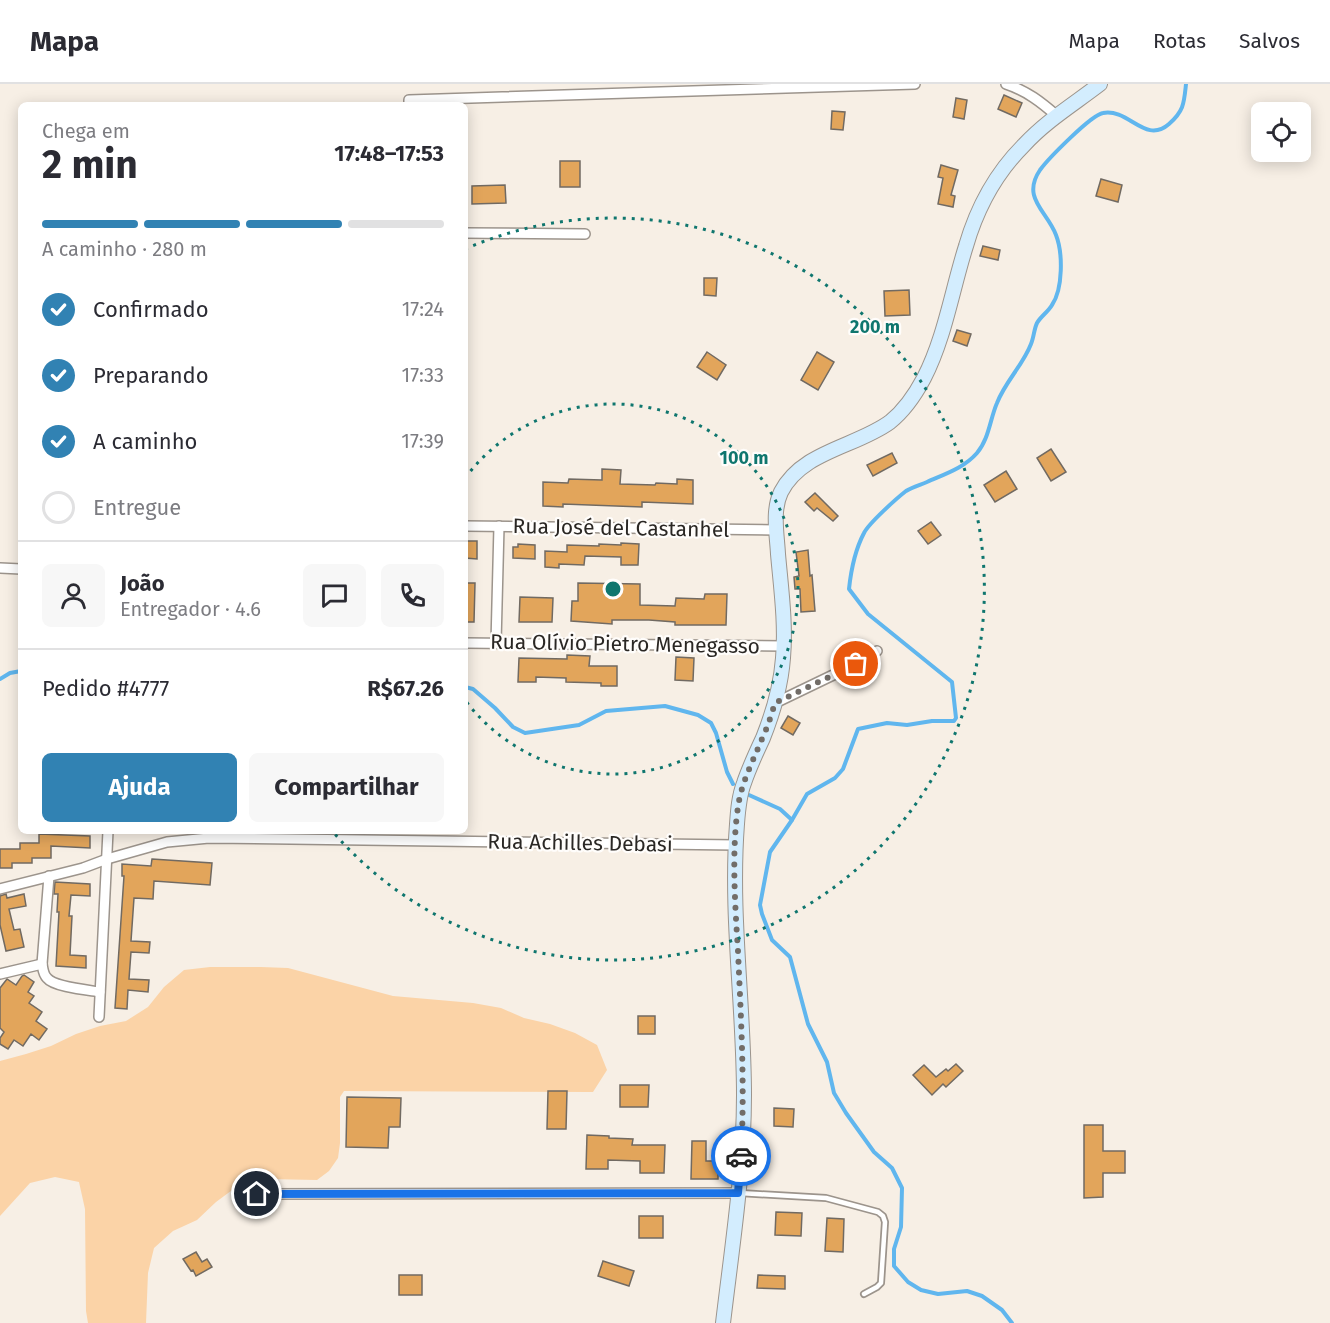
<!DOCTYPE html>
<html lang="pt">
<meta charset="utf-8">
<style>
:root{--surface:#fff;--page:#f7f7f7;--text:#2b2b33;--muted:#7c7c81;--line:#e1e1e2;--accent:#3182b3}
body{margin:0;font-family:"Fira Sans",sans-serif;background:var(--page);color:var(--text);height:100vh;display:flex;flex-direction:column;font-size:22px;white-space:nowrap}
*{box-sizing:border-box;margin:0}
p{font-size:20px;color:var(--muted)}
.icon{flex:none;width:33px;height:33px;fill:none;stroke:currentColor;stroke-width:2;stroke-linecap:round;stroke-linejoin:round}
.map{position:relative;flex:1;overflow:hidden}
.panel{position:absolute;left:18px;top:18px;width:450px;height:732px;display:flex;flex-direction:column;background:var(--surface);border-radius:9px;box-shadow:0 3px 15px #0003}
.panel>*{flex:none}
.buttons{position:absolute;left:1251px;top:18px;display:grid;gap:12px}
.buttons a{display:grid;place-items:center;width:60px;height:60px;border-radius:9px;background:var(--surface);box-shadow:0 3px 15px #0003;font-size:30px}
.pin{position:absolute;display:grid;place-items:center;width:51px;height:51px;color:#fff;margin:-26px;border:3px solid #fff;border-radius:50%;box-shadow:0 2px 6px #0007}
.courier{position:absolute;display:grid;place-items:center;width:60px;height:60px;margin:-30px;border:4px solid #1a73e8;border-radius:50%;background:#fff;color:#222;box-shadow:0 2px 8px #0007}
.headline em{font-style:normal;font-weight:700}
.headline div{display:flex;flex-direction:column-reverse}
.headline{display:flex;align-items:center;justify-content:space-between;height:102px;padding:0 24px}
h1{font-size:39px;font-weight:700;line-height:45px}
.bar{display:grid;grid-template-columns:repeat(4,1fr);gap:9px 6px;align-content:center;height:72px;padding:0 24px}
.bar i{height:8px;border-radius:4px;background:var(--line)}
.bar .on{background:var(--accent)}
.bar p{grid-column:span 4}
.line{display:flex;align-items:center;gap:15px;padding:0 24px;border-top:2px solid var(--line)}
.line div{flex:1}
.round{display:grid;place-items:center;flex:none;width:63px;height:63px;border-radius:9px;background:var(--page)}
ol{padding:0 24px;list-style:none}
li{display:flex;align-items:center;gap:18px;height:66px}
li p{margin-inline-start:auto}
li .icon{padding:6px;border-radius:50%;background:var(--accent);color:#fff;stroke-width:4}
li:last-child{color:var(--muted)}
li i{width:33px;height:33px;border:3px solid var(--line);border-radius:50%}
.primary-button{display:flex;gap:12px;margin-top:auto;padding:12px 24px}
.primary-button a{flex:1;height:69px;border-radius:9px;background:var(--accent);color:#fff;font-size:24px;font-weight:700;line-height:69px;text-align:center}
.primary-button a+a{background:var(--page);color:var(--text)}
header{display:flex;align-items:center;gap:36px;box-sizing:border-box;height:84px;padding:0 30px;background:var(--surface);border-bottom:2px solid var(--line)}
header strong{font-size:28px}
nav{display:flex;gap:33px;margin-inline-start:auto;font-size:21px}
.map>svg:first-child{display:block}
.green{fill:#fbd3a7}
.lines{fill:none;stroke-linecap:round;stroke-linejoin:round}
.stream{stroke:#60b6ee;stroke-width:4}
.building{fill:#e2a55b;stroke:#716a62;stroke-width:1.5}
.lane-casing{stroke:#9c948c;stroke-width:8}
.street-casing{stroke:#9c948c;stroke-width:12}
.secondary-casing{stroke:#9c948c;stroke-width:16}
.lane{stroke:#fff;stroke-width:4.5}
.street{stroke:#fff;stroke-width:9}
.secondary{stroke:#d3edfe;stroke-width:14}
.done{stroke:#726d68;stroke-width:6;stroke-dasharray:0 10.8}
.route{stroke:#1a73e8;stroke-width:8}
.ring{fill:none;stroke:#0f766e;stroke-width:3;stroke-dasharray:3 6}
.labels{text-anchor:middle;stroke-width:4.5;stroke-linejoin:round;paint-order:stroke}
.street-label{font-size:21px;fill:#2a2724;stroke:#fffdfb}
.centre{fill:#0f766e;stroke:#fffdfb;stroke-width:3}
.ring-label{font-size:18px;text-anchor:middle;font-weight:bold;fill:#0f766e;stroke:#fffdfb;stroke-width:4.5;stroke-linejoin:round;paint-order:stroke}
</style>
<header>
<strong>Mapa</strong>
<nav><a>Mapa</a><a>Rotas</a><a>Salvos</a></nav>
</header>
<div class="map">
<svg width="1330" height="1239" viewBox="0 0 1330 1239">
<rect width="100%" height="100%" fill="#f7efe5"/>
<!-- green -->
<polygon class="green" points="210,883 261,883 288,884 393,912 473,919 501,924 524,934 550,940 575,949 597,961 607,986 593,1008 344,1007 340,1013 340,1059 338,1074 329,1087 317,1096 266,1095 239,1101 216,1118 197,1136 173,1147 154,1164 148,1189 146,1239 88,1239 86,1227 85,1125 79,1098 55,1093 30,1099 0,1132 0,977 26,970 51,962 76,950 100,942 126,937 148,923 164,903 184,886"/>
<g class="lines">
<!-- stream -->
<g class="stream">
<polyline points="0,595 10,589 21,587"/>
<polyline points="465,603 473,605 495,624 513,643 525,649 579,641 606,627 665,622 698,631 711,639 716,649 727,688 733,700"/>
<polyline points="749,711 780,725 792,736"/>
<path d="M1012,1239L1002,1226L982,1212L967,1207L938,1210L921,1206L908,1198L894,1182V1165L901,1143L902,1104L892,1084L874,1068L846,1029L834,1009L827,978L808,940L790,873L772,856L762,830L760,821L770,768L792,736L807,710L835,694L843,685L858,645L887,639L907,641L932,637H954L956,634L952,598L868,530L849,505C851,486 855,466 864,449C869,439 897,414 906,407C912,403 920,401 927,398C945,390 964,384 977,369C989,355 990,335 997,319C1005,298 1023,281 1031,260C1034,253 1034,245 1037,239C1041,232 1048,228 1052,221C1063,205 1063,169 1056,151C1047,127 1021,114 1040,86C1048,75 1091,31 1103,29C1129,24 1145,61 1169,40C1184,27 1184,19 1186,0"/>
</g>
</g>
<!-- building -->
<g class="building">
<polygon points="1004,11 1022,19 1016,33 998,25"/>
<polygon points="956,14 967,16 964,35 953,33"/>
<polygon points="832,27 845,28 843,46 831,45"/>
<rect x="560" y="77" width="20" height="26"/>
<polygon points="941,81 958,86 951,111 955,112 953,123 938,120 943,94 938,93"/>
<polygon points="1101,95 1122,101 1118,118 1096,112"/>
<polygon points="505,101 506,119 472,120 472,102"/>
<polygon points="983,162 1000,166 998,176 980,172"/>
<polygon points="704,194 717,194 716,212 704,211"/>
<polygon points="909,206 910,231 885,232 884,207"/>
<polygon points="957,246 971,250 967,262 953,257"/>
<polygon points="707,268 726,281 717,296 697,283"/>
<polygon points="817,268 834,278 818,306 801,296"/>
<polygon points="1051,365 1066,388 1051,397 1037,374"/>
<polygon points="892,369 897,379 873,392 867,381"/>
<polygon points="602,385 621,386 620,400 655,401 656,399 677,400 677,395 693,396 693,420 642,418 642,423 563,420 563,423 543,422 543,398 568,399 569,395 602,396"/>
<polygon points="1006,387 1017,405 995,418 984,401"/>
<polygon points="815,409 838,432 833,437 817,424 814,427 805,418"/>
<polygon points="931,438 941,451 928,460 918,447"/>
<polygon points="465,457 477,457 477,475 465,474"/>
<polygon points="621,459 639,460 638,481 621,481 621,473 585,472 584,481 559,480 559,484 545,483 545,467 567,468 567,461 599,462 599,460 621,461"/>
<polygon points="518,460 535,461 535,475 513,474 513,463 518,463"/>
<polygon points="808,466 810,492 812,491 815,527 801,528 800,505 795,505 794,493 799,492 796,468"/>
<polygon points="465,499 475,499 474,538 465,538"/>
<polygon points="578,499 640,500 640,521 675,522 676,514 704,515 705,510 727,510 726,541 675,541 675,538 649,536 612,536 612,540 571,537 572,517 578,517"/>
<polygon points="520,513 553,514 552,538 519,538"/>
<polygon points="567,571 590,572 589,582 617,582 617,602 601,602 601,599 566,598 566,594 536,593 536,598 518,598 519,574 567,575"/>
<polygon points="676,573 694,574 693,597 675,596"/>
<polygon points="788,632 800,639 793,651 781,644"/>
<polygon points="39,750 90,752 90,764 51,762 51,774 32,774 32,779 12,779 12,784 0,784 0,765 20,765 20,759 39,759"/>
<polygon points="152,775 212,779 210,801 154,797 153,815 134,814 131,857 150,858 149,869 131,868 129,895 149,896 148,908 128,906 127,925 115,924 124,792 122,792 122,780 151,782"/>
<polygon points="55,798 90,800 90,812 71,811 69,832 72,832 70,871 86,872 86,884 56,882 59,828 57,828 58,810 54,810"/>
<polygon points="6,810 7,814 24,810 26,822 9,825 14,846 20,845 24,863 6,867 0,841 0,812"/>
<polygon points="24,891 34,898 28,908 34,912 29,919 42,928 36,937 47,945 39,956 31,950 23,962 14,956 8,965 0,960 0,954 4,948 0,944 0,904 7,895 16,901 22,892"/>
<rect x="638" y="932" width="17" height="18"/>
<polygon points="956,980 963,987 946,1003 943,1000 932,1011 913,991 924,981 936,993 946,985 948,987"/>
<polygon points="620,1001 649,1001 648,1023 620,1023"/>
<polygon points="548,1007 567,1007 566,1045 547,1045"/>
<polygon points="347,1013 401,1014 400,1043 389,1043 388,1064 346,1063"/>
<polygon points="774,1024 794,1025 793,1043 774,1042"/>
<polygon points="1084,1041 1103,1041 1103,1067 1125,1067 1125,1089 1103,1089 1103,1113 1084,1114"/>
<polygon points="587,1051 609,1052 609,1054 633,1055 632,1061 665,1061 664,1089 640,1089 640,1077 608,1076 608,1085 586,1085"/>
<polygon points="692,1057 706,1057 706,1077 718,1077 718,1095 691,1095"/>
<polygon points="776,1128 802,1129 801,1152 775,1151"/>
<rect x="639" y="1132" width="24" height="22"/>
<polygon points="827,1134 844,1135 843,1168 825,1167"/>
<polygon points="196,1168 202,1178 207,1175 212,1183 196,1192 193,1186 191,1187 183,1175"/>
<polygon points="603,1177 634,1187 629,1202 598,1192"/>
<rect x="399" y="1191" width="23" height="20"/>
<polygon points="758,1191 785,1192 785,1205 757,1204"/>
</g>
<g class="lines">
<defs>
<polyline id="lane" points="740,1109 826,1114 878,1128 883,1132 885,1138 881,1199 877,1203 864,1210"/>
<g id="street">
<path d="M1006,0C1027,7 1041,18 1057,32"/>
<polyline points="409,21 409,16 915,0"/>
<polyline points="465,149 585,150"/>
<polyline points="465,442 777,446"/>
<polyline points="0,484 21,485"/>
<polyline points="465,559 784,562"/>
<polyline points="496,559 499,442"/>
<polyline points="775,619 856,580 877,567"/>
<path d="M49,792L42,880C43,885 43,890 47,894C54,903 88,906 100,908"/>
<polyline points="0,805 83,784 107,775 167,758 209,754 736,761"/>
<polyline points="0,890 42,880"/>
<polyline points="99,933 108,747"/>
<polyline points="257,1110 738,1109"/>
</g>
<path id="secondary" d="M723,1239C732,1163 744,1087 744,1011C744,921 730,830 737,740C738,726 739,712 744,699C749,684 756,669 763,654C773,629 781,601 783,574C786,540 781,504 778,470C777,450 772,427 781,408C802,367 856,363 890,338C905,326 915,311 924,294C945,253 952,206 966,162C977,124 996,89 1024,61C1046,37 1074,20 1100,0"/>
</defs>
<!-- lane casing -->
<use href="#lane" class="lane-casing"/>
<!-- street casing -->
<use href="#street" class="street-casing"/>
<!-- secondary casing -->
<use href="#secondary" class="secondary-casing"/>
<!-- lane -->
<use href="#lane" class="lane"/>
<!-- street -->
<use href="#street" class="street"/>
<!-- secondary -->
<use href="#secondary" class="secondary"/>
</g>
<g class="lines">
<!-- done -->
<path class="done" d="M741,1072C745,1003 741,935 738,867C735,820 731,762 739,717C743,696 753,677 761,657C767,645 771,632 775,619L856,580"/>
<!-- route -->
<polyline class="route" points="257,1110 738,1109 741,1072"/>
</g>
<!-- distance rings -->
<g class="ring">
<path d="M465 394A185 185 0 1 1 465 616"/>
<path d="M465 165A371 371 0 1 1 333 748"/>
</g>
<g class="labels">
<!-- street labels -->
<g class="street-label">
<text transform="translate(621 444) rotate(1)" y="7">Rua José del Castanhel</text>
<text transform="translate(625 560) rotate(1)" y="7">Rua Olívio Pietro Menegasso</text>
<text transform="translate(580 759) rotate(1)" y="7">Rua Achilles Debasi</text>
</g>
</g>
<circle cx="613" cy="505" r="9" class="centre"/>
<g class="ring-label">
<text x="875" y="249">200 m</text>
<text x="744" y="380">100 m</text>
</g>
</svg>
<div class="buttons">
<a><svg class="icon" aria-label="locate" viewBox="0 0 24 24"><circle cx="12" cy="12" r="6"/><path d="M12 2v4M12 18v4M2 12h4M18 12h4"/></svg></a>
</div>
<div class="pin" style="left:856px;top:580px;background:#ea580c"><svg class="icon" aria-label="bag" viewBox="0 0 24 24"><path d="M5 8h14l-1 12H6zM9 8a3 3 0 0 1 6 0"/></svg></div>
<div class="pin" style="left:257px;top:1110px;background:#1f2937"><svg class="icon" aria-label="home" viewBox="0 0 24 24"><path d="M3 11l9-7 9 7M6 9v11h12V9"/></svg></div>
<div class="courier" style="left:741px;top:1072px"><svg class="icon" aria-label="car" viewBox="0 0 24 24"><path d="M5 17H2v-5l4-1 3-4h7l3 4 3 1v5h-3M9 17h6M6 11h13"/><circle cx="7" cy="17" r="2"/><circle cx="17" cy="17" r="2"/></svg></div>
<section class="panel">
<div class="headline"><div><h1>2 min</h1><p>Chega em</p></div><em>17:48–17:53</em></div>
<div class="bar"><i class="on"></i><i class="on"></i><i class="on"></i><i></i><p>A caminho · 280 m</p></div>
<ol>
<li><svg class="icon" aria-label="check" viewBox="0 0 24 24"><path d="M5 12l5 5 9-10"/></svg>Confirmado<p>17:24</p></li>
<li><svg class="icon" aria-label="check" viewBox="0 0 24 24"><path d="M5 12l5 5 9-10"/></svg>Preparando<p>17:33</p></li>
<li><svg class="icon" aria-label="check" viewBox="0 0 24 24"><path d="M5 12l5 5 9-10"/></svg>A caminho<p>17:39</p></li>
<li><i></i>Entregue</li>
</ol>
<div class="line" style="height:108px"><a class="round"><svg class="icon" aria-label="person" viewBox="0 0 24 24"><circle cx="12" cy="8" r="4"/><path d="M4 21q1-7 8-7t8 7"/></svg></a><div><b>João</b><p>Entregador · 4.6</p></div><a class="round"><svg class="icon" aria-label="chat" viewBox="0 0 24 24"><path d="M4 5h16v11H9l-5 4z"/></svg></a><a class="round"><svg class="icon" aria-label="phone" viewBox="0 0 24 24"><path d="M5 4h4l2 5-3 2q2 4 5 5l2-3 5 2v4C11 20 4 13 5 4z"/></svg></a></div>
<div class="line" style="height:78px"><div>Pedido #4777</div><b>R$67.26</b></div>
<div class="primary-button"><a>Ajuda</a><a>Compartilhar</a></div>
</section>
</div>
